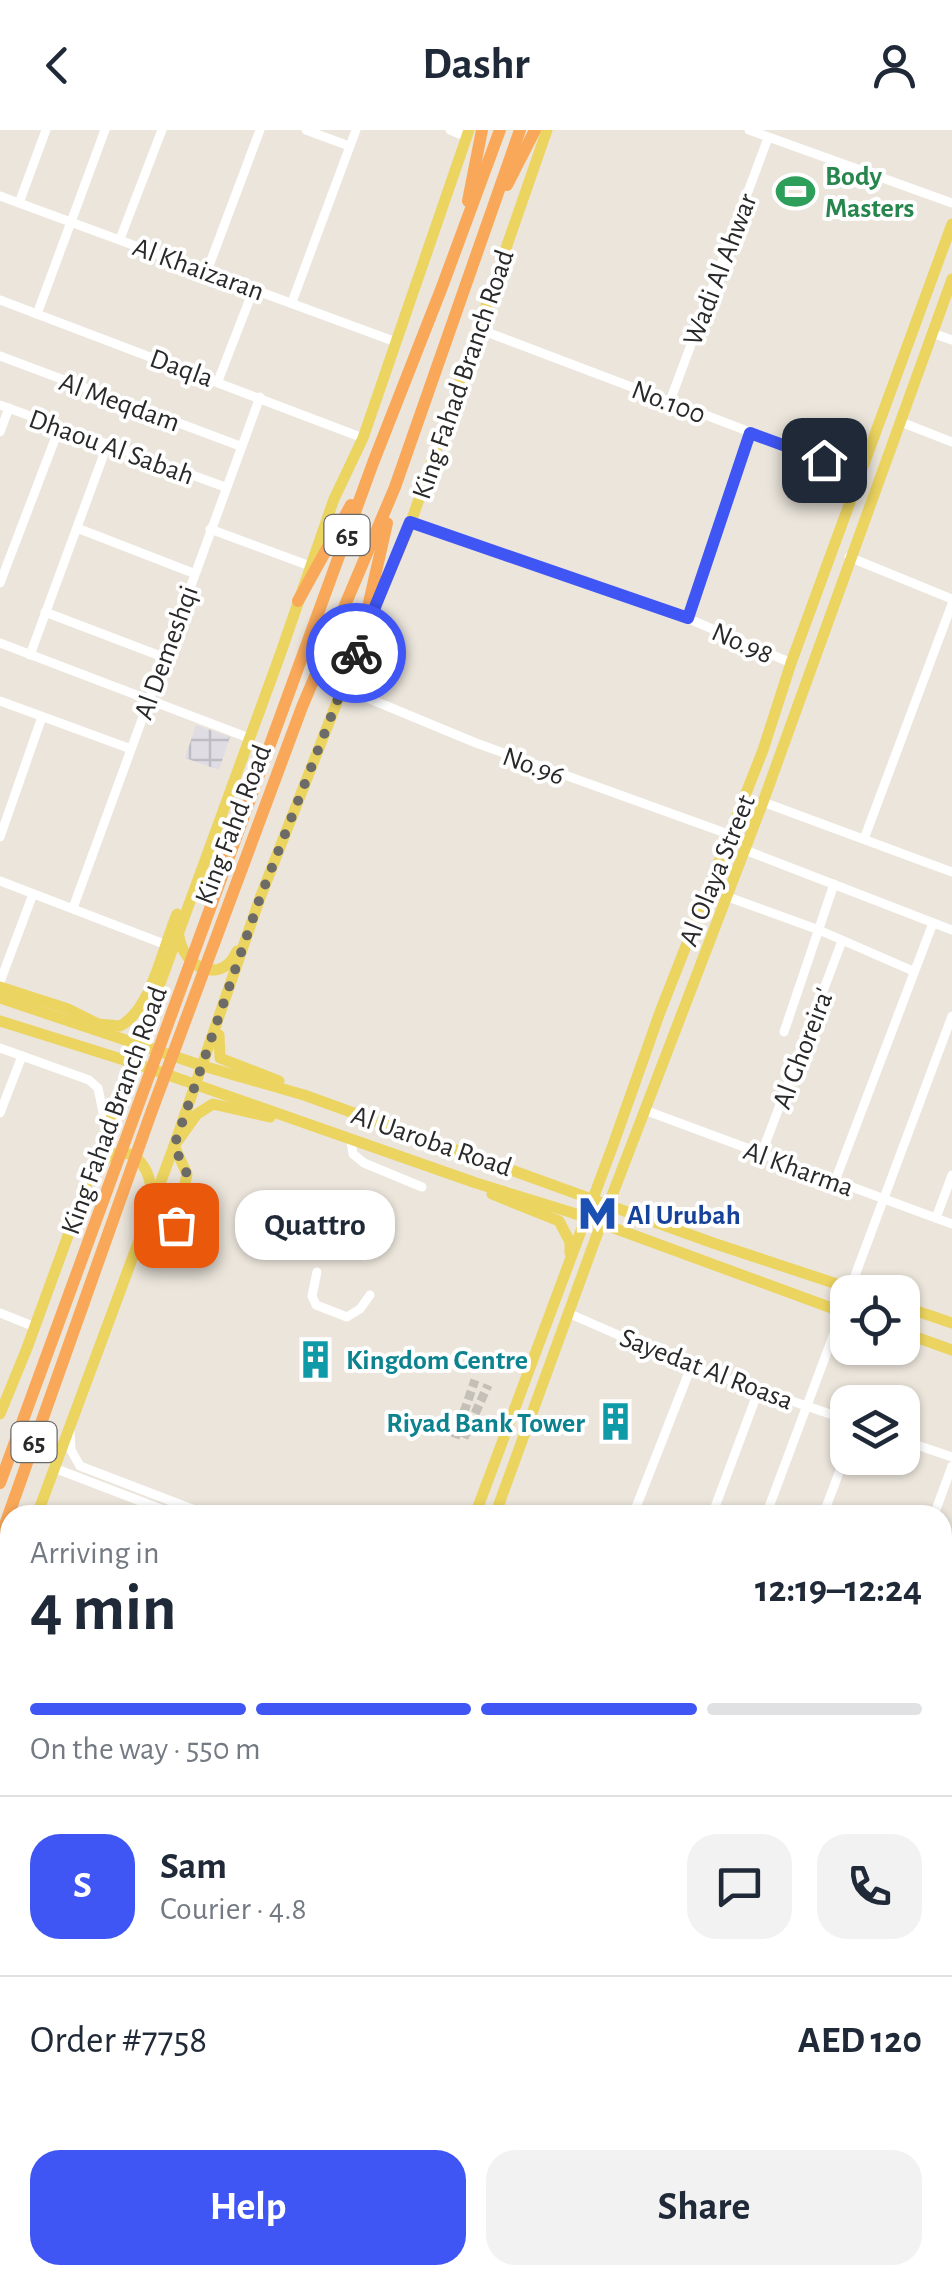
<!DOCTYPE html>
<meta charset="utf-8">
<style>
:root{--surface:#fff;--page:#f2f2f3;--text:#1f2937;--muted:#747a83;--line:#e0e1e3;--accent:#3f56f4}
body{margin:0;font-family:"Alegreya Sans",sans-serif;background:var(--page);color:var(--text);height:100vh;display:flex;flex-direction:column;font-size:38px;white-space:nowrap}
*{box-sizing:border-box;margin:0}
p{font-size:32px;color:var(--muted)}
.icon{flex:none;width:55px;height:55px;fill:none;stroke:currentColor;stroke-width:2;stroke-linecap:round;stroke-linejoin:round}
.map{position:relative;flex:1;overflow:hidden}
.panel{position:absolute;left:0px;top:1375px;width:952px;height:780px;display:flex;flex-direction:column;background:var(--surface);border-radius:30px 30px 0 0;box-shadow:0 2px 8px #0004}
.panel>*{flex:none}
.fabs{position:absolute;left:830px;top:1145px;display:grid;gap:20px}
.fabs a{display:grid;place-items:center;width:90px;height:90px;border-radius:20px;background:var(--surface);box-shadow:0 2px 8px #0004;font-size:50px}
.pin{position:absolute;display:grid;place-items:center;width:85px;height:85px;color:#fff;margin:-42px;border-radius:20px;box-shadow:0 5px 15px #0006}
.courier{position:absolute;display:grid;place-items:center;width:100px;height:100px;margin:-50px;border:8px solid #3f56f4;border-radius:50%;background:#fff;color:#222;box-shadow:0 2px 12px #0007}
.bubble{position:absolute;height:70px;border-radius:30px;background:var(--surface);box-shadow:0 2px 8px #0004;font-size:32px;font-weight:600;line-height:70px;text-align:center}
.overview em{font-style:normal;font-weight:600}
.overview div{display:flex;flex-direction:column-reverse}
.overview{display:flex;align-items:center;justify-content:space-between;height:170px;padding:0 30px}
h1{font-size:65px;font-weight:600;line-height:75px}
.bar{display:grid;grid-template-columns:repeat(4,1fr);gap:15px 10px;align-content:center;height:120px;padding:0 30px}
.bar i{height:12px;border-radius:8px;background:var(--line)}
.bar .current{background:var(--accent)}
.bar p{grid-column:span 4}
.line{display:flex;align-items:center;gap:25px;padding:0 30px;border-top:2px solid var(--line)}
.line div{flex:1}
.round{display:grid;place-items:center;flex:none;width:105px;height:105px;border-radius:30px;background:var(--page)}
.primary-button{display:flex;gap:20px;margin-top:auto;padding:20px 30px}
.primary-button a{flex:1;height:115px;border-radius:30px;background:var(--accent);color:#fff;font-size:40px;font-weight:600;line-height:115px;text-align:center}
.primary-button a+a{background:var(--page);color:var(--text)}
header{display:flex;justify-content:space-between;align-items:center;height:130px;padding:0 30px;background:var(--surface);font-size:45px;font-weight:600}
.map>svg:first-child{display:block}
.industrial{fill:url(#industrial-grid)}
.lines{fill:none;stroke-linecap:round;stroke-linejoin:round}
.minor-tunnel{stroke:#c4bfb7;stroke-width:9;stroke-dasharray:9 4.5;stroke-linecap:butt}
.minor{stroke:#fff;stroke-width:9}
.major{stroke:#ecd460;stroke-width:11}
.highway{stroke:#f9a859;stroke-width:12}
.done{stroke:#6d6b67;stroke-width:10;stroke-dasharray:0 18}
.route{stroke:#3f56f4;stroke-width:12}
.labels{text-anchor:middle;stroke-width:8;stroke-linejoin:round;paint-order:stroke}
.shield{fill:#fff;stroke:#696969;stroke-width:2.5}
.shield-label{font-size:25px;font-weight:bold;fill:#292929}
.leisure-label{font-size:28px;font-weight:bold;fill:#27864d;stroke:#fff;text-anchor:start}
.street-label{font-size:28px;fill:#292929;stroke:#fff}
.transit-label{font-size:28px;font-weight:bold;fill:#164399;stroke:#fff;text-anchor:start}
.culture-label{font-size:28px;font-weight:bold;fill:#0d838f;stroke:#fff;text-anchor:start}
</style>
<header><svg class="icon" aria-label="back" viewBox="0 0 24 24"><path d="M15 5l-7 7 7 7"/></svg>Dashr<svg class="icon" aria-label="person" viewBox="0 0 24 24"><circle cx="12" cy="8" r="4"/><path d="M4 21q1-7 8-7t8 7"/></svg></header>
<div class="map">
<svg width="952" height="2155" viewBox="0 0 952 2155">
<defs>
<pattern id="industrial-grid" width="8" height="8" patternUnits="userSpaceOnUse" patternTransform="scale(2.5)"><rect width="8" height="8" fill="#dfdce4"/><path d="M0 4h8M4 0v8" fill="none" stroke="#bfbdc4"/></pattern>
</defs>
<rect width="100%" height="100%" fill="#ebe5db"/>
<!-- industrial -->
<polygon class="industrial" points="196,595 230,607 219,640 185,628"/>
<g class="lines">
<!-- minor-tunnel -->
<g class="minor-tunnel">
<polyline points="455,1308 475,1250"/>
<polyline points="464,1308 488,1255"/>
</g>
<!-- minor -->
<g class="minor">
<polyline points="306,0 349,16"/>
<polyline points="450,0 467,7"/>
<polyline points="749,0 952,73"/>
<polyline points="0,66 396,212"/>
<polyline points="19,73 46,0"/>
<polyline points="120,109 162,0"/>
<polyline points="207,141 260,0"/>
<polyline points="0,170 363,308"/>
<polyline points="292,172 356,0"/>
<polyline points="37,184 105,0"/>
<polyline points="476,198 861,344"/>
<polyline points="932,203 952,210"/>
<polyline points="0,226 240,316"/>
<polyline points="218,251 254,158"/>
<polyline points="670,271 768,8"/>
<polyline points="0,275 225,357"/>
<polyline points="901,292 952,312"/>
<polyline points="0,302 9,278"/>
<polyline points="411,392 687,488 791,533"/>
<polyline points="77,398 193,443"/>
<polyline points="210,399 310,436"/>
<polyline points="849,427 952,469"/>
<polyline points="0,453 60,296"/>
<polyline points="45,482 163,527"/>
<polyline points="687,488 750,303"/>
<polyline points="0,513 249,608"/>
<polyline points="30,525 108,313"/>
<polyline points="341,557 476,613 731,705"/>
<polyline points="0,571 131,619"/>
<polyline points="763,672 952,742"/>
<polyline points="0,707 42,587"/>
<polyline points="864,709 952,474"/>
<polyline points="745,720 952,800"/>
<polyline points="0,751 164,814"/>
<polyline points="728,767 819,800 913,841"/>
<polyline points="73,778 260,267"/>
<polyline points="0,852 33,764"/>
<polyline points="784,902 834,754"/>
<polyline points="0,918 89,950 98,958 106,997"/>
<polyline points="647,981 952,1094"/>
<polyline points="0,983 22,926"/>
<polyline points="351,1011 353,1024 364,1033 422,1057"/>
<polyline points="761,1025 842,811"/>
<polyline points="835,1051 933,793"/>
<polyline points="936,1088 952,1045"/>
<polyline points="317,1142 312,1166 316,1175 347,1187 360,1179 370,1165"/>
<polyline points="850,1159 952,886"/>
<polyline points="0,1183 35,1197"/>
<polyline points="568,1183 691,1237 848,1290"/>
<polyline points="70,1302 71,1320 80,1336 200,1382 222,1385"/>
<polyline points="902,1310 952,1327"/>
<polyline points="54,1338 161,1379 169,1385"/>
<polyline points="633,1385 691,1237"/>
<polyline points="712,1385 759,1259"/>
<polyline points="766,1385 842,1182"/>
<polyline points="823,1385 848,1319"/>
<polyline points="934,1385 952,1336"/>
<polyline points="0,1516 10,1520"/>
<polyline points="942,1617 952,1592"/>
<polyline points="0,1712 10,1716"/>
<polyline points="942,1715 952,1719"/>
<polyline points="942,1769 952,1773"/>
<polyline points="942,1822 952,1797"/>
<polyline points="0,1847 10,1816"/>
<polyline points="0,1904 10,1908"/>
<polyline points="942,1933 952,1936"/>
<polyline points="0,1967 10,1971"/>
<polyline points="0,2029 10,2033"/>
<polyline points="942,2088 952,2091"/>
<polyline points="942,2107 952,2110"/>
<polyline points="2,2109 10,2086"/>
<polyline points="105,2145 132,2155"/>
<polyline points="552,2145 576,2155"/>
<polyline points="79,2155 83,2145"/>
<polyline points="341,2155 355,2145"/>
<polyline points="690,2155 694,2145"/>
</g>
<!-- major -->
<g class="major">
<polyline points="368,494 411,392 547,0"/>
<path d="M179,806C183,838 222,856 237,821"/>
<path d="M0,857L68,879L98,894L120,896C152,879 163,816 177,784"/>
<polyline points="0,868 203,936 304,965 713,1113 861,1162"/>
<polyline points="0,891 137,934 476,1053 573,1083 848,1184"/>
<polyline points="219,905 220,928 279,951"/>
<path d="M96,1039C122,1004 153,1031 151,1067"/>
<polyline points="492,1064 559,1091 570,1112 570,1123"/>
<polyline points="176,1095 187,1044 174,1016 197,984 213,974 270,987"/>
<polyline points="902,1176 952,1193"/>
<polyline points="902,1202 952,1220"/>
<polyline points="0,1284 27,1218 280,525 334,369 363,308 469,0"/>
<polyline points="37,1385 174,1016 260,768 361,511"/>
<polyline points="475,1385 613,1015 660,882 763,620 791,533 952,94"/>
<polyline points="495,1385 595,1110 763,672 952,149"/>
<polyline points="0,1485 10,1458"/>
<polyline points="186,2155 190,2145"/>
<polyline points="207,2155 211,2145"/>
</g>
<!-- highway -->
<g class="highway">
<polyline points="507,55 535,0"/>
<polyline points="468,71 482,0"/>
<polyline points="298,471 351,375"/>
<polyline points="359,517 387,393"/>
<polyline points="0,1353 373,333 442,157 500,0"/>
<polyline points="0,1409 151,983 302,577 395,357 520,0"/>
</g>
</g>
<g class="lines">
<!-- done -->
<polyline class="done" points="176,1095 187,1044 174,1016 260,768 356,523"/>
<!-- route -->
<polyline class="route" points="356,523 410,392 688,488 750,303 824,330"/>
</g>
<!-- icons -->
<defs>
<symbol id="stadium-bare" viewBox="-9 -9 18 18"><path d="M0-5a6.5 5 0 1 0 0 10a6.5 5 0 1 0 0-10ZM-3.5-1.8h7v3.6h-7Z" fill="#2e9e5b" stroke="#fff" stroke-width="2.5" paint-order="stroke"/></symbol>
<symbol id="metro-bare" viewBox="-9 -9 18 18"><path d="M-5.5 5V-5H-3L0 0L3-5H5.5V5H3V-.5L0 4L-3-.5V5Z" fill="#1a4fb4" stroke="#fff" stroke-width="2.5" paint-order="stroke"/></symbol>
<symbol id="building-bare" viewBox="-9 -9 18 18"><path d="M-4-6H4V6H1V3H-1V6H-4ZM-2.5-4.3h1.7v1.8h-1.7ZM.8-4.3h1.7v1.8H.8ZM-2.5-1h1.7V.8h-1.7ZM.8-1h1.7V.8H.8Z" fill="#0f9aa8" stroke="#fff" stroke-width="2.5" paint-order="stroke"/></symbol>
</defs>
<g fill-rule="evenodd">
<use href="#stadium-bare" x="768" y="34" width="55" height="55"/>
<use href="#metro-bare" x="570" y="1056" width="55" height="55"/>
<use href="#building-bare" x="288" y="1202" width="55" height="55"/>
<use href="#building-bare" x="588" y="1264" width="55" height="55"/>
</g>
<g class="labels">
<!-- shield labels -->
<g class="shield">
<rect x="324.5" y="385" width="45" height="40" rx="8"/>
<rect x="11.5" y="1292" width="45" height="40" rx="8"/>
</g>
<g class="shield-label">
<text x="347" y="414">65</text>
<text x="34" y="1321">65</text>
</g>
<!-- leisure labels -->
<g class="leisure-label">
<text x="825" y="55">Body<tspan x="825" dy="32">Masters</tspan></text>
</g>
<!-- street labels -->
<g class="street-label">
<text transform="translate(199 138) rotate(20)" y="10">Al Khaizaran</text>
<text transform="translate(719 139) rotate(-69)" y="10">Wadi Al Ahwar</text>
<text transform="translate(182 237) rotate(20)" y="10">Daqla</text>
<text transform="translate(462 244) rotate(-71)" y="10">King Fahad Branch Road</text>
<text transform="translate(120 271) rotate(20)" y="10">Al Meqdam</text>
<text transform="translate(669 271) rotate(21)" y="10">No.100</text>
<text transform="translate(112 316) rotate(20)" y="10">Dhaou Al Sabah</text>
<text transform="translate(743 512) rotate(24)" y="10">No.98</text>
<text transform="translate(165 522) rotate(-70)" y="10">Al Demeshqi</text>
<text transform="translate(534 635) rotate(20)" y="10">No.96</text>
<text transform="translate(232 694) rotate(-69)" y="10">King Fahd Road</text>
<text transform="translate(716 740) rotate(-68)" y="10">Al Olaya Street</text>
<text transform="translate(802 918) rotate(-69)" y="10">Al Ghoreira'</text>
<text transform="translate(113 980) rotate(-70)" y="10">King Fahad Branch Road</text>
<text transform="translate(432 1010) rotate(19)" y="10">Al Uaroba Road</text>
<text transform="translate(799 1038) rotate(20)" y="10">Al Kharma</text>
<text transform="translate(707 1238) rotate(21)" y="10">Sayedat Al Roasa</text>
</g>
<!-- transit labels -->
<g class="transit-label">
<text x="627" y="1094">Al Urubah</text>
</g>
<!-- culture labels -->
<g class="culture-label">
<text x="346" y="1239">Kingdom Centre</text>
<text x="585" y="1302" text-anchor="end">Riyad Bank Tower</text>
</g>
</g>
</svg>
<div class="fabs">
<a><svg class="icon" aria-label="locate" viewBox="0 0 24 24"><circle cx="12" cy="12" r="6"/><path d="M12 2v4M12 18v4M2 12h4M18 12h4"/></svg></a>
<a><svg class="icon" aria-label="layers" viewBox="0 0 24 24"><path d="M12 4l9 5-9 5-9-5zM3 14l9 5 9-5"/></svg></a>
</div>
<div class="pin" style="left:176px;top:1095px;background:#ea580c"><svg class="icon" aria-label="bag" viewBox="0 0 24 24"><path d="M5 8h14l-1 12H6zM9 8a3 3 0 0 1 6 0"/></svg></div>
<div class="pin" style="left:824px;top:330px;background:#1f2937"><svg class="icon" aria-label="home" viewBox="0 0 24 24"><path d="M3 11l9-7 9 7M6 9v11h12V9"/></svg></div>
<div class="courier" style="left:356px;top:523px"><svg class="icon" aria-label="bike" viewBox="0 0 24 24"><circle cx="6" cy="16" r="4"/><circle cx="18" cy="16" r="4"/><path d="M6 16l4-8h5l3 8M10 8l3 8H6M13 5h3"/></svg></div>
<div class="bubble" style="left:235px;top:1060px;width:160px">Quattro</div>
<section class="panel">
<div class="overview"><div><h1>4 min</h1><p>Arriving in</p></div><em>12:19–12:24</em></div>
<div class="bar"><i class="current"></i><i class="current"></i><i class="current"></i><i></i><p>On the way · 550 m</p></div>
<div class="line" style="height:180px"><b class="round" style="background:var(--accent);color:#fff">S</b><div><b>Sam</b><p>Courier · 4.8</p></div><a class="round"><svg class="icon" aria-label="chat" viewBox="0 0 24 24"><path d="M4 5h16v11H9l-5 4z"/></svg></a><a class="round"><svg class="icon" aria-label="phone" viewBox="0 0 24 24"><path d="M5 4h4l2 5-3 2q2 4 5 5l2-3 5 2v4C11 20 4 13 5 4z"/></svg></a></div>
<div class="line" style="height:130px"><div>Order #7758</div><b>AED 120</b></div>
<div class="primary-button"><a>Help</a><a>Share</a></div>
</section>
</div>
